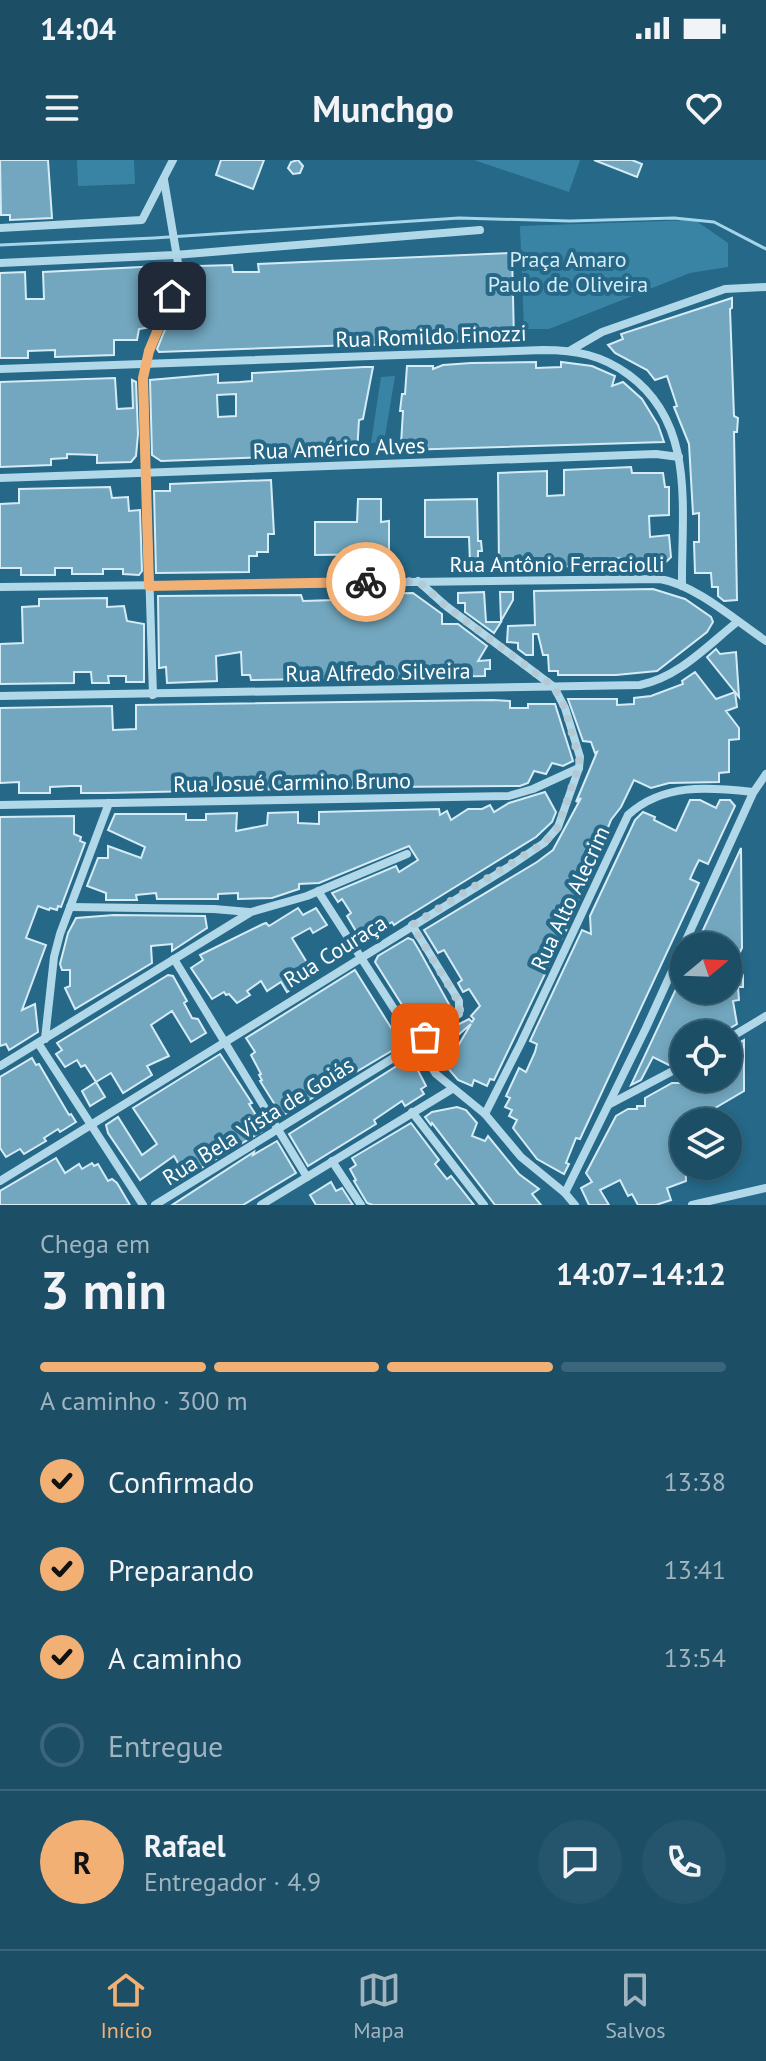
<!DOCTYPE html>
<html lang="pt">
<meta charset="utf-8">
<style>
:root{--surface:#1c4e66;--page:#25556c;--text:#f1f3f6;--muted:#a0b4bf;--line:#3a657a;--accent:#f3b075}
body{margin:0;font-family:"PT Sans",sans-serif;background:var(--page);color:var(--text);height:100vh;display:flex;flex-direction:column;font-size:30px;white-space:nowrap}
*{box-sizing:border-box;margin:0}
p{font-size:26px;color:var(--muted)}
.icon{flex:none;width:44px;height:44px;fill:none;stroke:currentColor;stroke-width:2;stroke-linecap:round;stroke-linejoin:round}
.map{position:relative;height:1045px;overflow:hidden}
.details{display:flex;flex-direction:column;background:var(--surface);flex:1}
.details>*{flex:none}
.needle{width:52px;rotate:71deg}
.controls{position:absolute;left:670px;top:772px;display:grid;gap:16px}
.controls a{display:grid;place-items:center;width:72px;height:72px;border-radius:50%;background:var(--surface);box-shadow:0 4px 12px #0003,0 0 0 2px var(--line);font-size:40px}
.pin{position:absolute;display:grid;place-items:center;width:68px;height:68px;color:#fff;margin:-34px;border-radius:16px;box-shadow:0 4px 12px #0006}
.courier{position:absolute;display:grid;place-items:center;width:80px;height:80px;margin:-40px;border:6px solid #f3b075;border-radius:50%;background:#fff;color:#222;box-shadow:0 2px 10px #0007}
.overview em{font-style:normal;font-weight:700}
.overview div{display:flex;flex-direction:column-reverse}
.overview{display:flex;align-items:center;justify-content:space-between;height:136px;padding:0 40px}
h1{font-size:52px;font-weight:700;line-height:60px}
.bar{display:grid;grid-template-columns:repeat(4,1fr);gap:12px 8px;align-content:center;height:96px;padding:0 40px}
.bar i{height:10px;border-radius:6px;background:var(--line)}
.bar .active{background:var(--accent)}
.bar p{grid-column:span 4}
.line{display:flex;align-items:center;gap:20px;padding:0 40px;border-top:2px solid var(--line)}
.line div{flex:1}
.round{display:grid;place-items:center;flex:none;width:84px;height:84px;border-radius:42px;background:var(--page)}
ol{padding:0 40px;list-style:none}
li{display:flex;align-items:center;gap:24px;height:88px}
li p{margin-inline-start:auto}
li .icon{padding:8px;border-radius:50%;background:var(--accent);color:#111;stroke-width:4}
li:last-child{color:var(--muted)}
li i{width:44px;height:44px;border:4px solid var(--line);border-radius:50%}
.status{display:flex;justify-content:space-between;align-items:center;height:56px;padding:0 40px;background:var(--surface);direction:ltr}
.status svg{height:22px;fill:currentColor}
header{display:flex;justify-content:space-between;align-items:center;height:104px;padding:0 40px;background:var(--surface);font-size:36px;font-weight:700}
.dock{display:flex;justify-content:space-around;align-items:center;height:112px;border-top:2px solid var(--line);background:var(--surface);font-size:22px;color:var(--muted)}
.dock a{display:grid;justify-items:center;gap:4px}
.dock .active{color:var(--accent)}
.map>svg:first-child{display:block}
.green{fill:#3984a4}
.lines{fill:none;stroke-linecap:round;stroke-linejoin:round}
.stream{stroke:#a5d5ea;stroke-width:3}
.building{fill:#72a7bf;stroke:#d5ecf7;stroke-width:2;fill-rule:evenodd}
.minor{stroke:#b1d8e9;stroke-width:8}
.done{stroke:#b3cad5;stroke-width:8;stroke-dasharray:0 14.4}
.route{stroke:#f3b075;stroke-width:10}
.labels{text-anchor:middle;stroke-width:8;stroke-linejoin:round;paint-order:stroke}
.park-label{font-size:22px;fill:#d5ecf7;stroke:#256888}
.street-label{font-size:22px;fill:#fff;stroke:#256888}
</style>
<div class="status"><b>14:04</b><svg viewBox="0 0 49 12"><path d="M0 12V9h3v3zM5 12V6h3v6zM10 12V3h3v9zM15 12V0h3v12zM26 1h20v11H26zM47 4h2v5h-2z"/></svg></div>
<header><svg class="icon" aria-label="menu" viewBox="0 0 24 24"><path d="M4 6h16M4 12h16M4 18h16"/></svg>Munchgo<svg class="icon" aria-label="heart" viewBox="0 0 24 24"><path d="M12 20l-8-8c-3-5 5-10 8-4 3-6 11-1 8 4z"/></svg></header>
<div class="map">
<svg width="766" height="1045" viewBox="0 0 766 1045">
<rect width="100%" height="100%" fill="#256888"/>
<!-- green -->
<g class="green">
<polygon points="77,0 134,0 135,24 78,26"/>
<polygon points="474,0 580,0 569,32"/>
<polygon points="695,60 728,83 728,107 690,113 549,169 524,169 520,66"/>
<polygon points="395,216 384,282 371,283 381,217"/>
</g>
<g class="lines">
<!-- stream -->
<polyline class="stream" points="0,85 154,78 459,58 570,61 674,58 714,62 766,89"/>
</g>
<!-- building -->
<g class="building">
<polygon points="0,0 48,0 52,58 10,60 10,55 1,55"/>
<polygon points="221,0 264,0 253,29 216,15"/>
<polygon points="298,0 303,6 300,13 293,14 288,8 291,2"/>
<polygon points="594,0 632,0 642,4 637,17"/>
<polygon points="512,93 514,180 430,182 429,173 412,174 412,183 371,185 371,180 354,181 354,185 159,192 157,189 176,143 194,143 194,140 200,140 199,114 187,114 186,110 197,106 232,105 233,112 259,112 258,104"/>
<polygon points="160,106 162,128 165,129 151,167 139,169 137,180 114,180 114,195 55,197 55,190 28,191 28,198 0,198 0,113 25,112 26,139 44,139 43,112"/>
<polygon points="732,138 732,148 730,149 734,256 738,258 737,272 734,272 737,440 724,441 718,436 718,427 712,427 711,413 695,413 694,382 699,382 699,353 693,354 689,284 674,247 677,246 667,216 655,220 647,210 615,193 608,185 623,179 621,174"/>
<polygon points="536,202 536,208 561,207 561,202 592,206 615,216 612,226 623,222 642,239 658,265 664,282 404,290 404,284 401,284 403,251 400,251 402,234 405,234 407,206 433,206 433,209 443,205 471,203"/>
<path d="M364,207H373L363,259L359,260L357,294L161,301L152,295L150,220L218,214V223L240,222L252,221V213ZM236,234V256L218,257L217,235Z"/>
<polygon points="115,218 117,249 133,248 132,220 136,222 138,274 136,296 131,302 97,303 97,295 67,294 67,298 51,299 51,305 0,307 0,222"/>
<polygon points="631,307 632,313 663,313 665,327 669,327 669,355 649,356 650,377 669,375 671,397 662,406 626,406 626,398 600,399 600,406 499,407 498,313 547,311 547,336 564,335 564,310"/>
<polygon points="271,320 274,374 268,374 268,392 257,392 257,396 249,396 249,412 156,413 154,331 170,331 170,324"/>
<polygon points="110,327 112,338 128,337 129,351 140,350 142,411 139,415 123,414 123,409 103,409 103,414 72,414 72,408 55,408 55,415 21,415 21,408 0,408 0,344 19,343 19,329"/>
<polygon points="358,339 381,339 381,362 389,361 389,394 315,395 315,362 357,362"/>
<polygon points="477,339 478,381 481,381 482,391 478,391 478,402 470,403 469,377 425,377 425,340"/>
<polygon points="653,429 685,439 711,457 713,462 707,472 657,511 616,515 558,515 558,511 549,511 548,495 543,495 538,474 533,474 533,495 526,495 518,489 518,483 507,482 508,466 535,465 534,431"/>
<polygon points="484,432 486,462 501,462 494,473 465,452 465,443 458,443 458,433"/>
<polygon points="500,432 513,432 513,440 501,461"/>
<polygon points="413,433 442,454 442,464 458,464 487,486 478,501 490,500 490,509 485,509 485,516 251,520 250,515 242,515 241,492 216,496 217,521 167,523 166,507 159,508 158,436 301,435 303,441 335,440 334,434"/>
<polygon points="107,438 107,447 124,446 127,461 144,464 144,522 126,522 126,516 108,516 109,523 92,523 91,512 74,512 74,523 0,524 0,484 23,483 22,447 39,446 39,439"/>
<polygon points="716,489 720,494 736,492 739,537 707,497"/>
<polygon points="695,512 716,539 735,532 737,547 726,551 739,568 739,579 729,580 729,612 719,613 719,622 669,623 651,628 634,620 621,647 611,660 576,745 571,742 563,761 569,764 494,920 490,919 487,926 474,920 472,926 458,920 446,906 471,864 436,894 428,885 451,868 469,859 472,862 474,859 471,856 480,846 469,829 463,832 458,823 462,820 444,790 438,793 424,770 537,702 553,690 581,638 576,642 597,592 595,593 591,582 583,581 568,539 617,539 617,545 634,544 634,538 651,536 683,524 682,521"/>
<polygon points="493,540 510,541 510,548 528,548 528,544 555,544 573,601 563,606 552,603 546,614 534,611 528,623 520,626 387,627 387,624 376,627 106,633 81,633 81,626 71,626 50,627 50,633 19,633 19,622 0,623 0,548 112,546 113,570 136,569 136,545"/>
<polygon points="545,632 556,652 552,662 536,677 400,761 394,765 392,762 367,778 365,775 360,778 347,756 351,753 342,739 338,742 332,733 396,706 399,712 418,700 409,686 319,723 299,724 299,729 272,738 238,739 238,733 218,734 218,739 157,739 156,733 136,735 137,740 106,740 106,733 87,726 98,698 108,698 108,686 141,698 145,687 108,670 115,654 186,654 186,660 206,660 206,654 237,653 236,671 267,665 268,653 298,652 298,663 319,664 319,652 439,649 440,655 447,651 451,660 468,649 482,649 490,645 494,652 509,643"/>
<polygon points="690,640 700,640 716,648 720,640 730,640 735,646 708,704 699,700 695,708 690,719 699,723 695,732 580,979 576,978 566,1003 569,1004 564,1014 537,999 513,968 517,960 509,956 512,950 505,947 510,938 506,936 519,908 526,912 535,892 537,884 530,881 582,770 591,774 590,756 635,660 643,652 655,657 654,660 676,671"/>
<polygon points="74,656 74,674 81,677 80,681 85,683 61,747 58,746 57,750 50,748 49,750 38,746 26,778 46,785 22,850 35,844 38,872 9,890 6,884 0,886 0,657"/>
<polygon points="741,688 742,788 730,812 740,812 740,815 743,815 743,827 738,827 739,840 733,841 737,864 720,874 684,874 684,896 669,905 653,897 641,920 631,925 684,812 684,830 728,830 728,786 703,786 697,783"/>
<polygon points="298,748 303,755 316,748 327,765 313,773 310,768 292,778 314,814 287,832 281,822 267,831 261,821 247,831 250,835 237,843 229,834 226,835 224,832 212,839 191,808 203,800 200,795 263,764 266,763 269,766"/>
<polygon points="114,755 205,756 207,768 172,791 172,784 151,786 152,803 75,849 65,828 70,826 70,810 62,810 60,804 68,773 76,758"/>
<polygon points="408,778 413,780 419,790 450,846 443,853 444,856 422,868 419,861 414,864 375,802 378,796"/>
<polygon points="355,810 400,882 398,887 282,956 260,921 262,920 259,915 261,914 251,895 255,892 246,878"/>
<polygon points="168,815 173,816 187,841 184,843 192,858 198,859 206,873 191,882 172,851 151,865 169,896 147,906 152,915 123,933 111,913 96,922 105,937 90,946 82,931 96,922 85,905 81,907 77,900 65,907 56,894 62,890 57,883"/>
<polygon points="744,880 744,931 698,958 684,962 686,1021 667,1028 671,1040 656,1045 638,1045 632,1034 628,1036 620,1020 600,1030 609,1045 589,1045 581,1028 592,1022 586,1013 616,956 628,949 637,949 637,946 645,946 645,938 672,923 693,923 692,918 728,918 728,889"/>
<polygon points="220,894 252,943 249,944 259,960 261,958 266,965 264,970 186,1017 174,996 140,1020 108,973 106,965 118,957 142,995 157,984 133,948"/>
<polygon points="411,897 426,926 421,929 424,934 405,946 402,941 374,960 376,964 308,1006 289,974"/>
<polygon points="32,898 36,905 39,904 69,955 71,954 76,962 60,972 58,969 44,978 46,981 24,994 20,989 6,997 0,988 0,917"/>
<polygon points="457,947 466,950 477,963 472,976 485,981 488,976 519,1014 539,1029 532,1034 541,1045 495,1045 432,963 431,965 425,957 432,952"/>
<polygon points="411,963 439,1000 435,1004 447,1019 451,1016 474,1045 373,1045 367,1043 354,1021 356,1020 350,1009 356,1005 352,998"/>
<polygon points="277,981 296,1013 243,1045 172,1045 254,992 253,995"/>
<polygon points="56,998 65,1013 79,1004 82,1009 92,1003 94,1006 98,1004 108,1021 112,1019 117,1023 130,1045 0,1045 0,1031"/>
<polygon points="331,1022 336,1031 342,1028 353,1045 316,1045 310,1035"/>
</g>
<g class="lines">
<!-- minor -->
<g class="minor">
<polyline points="0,68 142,60 173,0"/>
<polyline points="0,103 175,95 480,70"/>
<polyline points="571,190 602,172 725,129 766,127"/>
<path d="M0,209L543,190C576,190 602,195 629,215C697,265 681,351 682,426"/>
<polyline points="0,318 656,294 679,297"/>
<path d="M0,427L660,419C696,425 736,461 766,481"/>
<polyline points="153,535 143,218 149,191 180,115 164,20"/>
<path d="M0,536L640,525C679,517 707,486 737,462"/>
<polyline points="0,645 509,636 533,629 579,608"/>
<polyline points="318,731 436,914 485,954 521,997 565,1033 575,1045"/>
<polyline points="70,747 214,749 249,752"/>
<polyline points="174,799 307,1017"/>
<polyline points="45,879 54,797 60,774 109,643"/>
<polyline points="728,879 766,856"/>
<polyline points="38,883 143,1045"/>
<polyline points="0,906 251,752 307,736 407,694"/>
<polyline points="610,944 684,905"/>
<polyline points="412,952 484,1045"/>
<path d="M485,954L521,883L628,655C663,623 708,627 753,632"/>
<polyline points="332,1001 361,1045"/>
<polyline points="0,1021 507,708 544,683 558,667 579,608 580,597 565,548 554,527 446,446 418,421"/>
<polyline points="565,1033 646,868 753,633 766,614"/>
<polyline points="155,1045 403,892 459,854 459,841 412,765"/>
<polyline points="261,1045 452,929"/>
<polyline points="692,1045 766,1028"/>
</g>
</g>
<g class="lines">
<!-- done -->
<polyline class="done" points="366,422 418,421 446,446 554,527 565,548 580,603 558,667 544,683 412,765 461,846 459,854 425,877"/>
<!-- route -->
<polyline class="route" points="172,136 149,191 143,218 149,426 366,422"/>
</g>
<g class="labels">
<!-- park labels -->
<g class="park-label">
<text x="568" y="107">Praça Amaro<tspan x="568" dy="25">Paulo de Oliveira</tspan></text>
</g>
<!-- street labels -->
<g class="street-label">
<text transform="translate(431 176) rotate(-2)" y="8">Rua Romildo Finozzi</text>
<text transform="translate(339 288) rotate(-2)" y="8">Rua Américo Alves</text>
<text x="557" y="412">Rua Antônio Ferraciolli</text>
<text transform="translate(378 512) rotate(-1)" y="8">Rua Alfredo Silveira</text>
<text transform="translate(292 622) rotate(-1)" y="8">Rua Josué Carmino Bruno</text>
<text transform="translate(570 738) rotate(-65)" y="8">Rua Alto Alecrim</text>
<text transform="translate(335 791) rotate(-32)" y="8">Rua Couraça</text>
<text transform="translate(258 961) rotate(-32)" y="8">Rua Bela Vista de Goiás</text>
</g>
</g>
</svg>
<div class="controls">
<a><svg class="needle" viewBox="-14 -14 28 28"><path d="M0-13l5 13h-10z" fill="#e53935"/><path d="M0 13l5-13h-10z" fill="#a0b4bf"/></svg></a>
<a><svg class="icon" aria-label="locate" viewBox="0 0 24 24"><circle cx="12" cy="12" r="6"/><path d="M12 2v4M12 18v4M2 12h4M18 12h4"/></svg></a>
<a><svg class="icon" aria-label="layers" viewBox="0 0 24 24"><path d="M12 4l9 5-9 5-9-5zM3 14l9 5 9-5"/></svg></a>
</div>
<div class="pin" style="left:425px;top:877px;background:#ea580c"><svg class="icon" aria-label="bag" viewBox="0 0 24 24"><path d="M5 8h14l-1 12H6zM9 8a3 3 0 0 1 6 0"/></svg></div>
<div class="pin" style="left:172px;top:136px;background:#1f2937"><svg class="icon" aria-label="home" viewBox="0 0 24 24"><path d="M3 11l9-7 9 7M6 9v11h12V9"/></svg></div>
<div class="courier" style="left:366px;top:422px"><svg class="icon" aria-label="bike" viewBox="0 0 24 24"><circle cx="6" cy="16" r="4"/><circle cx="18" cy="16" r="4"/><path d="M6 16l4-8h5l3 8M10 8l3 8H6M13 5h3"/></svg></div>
</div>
<section class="details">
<div class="overview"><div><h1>3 min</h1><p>Chega em</p></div><em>14:07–14:12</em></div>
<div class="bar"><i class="active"></i><i class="active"></i><i class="active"></i><i></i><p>A caminho · 300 m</p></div>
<ol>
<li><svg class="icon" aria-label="check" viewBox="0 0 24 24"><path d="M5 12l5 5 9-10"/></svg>Confirmado<p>13:38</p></li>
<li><svg class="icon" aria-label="check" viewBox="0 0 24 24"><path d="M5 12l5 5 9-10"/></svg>Preparando<p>13:41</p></li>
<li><svg class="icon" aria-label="check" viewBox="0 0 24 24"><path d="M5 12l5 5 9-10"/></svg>A caminho<p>13:54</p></li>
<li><i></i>Entregue</li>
</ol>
<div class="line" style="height:144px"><b class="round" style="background:var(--accent);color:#111">R</b><div><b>Rafael</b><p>Entregador · 4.9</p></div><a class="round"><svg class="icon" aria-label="chat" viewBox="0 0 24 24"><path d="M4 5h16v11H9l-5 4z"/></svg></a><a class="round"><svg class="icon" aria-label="phone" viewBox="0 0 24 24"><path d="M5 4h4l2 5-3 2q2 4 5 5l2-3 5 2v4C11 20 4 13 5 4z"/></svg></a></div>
</section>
<nav class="dock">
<a class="active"><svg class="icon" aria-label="home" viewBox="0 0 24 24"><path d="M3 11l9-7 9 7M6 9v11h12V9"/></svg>Início</a>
<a><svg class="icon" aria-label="map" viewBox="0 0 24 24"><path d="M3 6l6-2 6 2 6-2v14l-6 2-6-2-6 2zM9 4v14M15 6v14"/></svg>Mapa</a>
<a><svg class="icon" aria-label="saved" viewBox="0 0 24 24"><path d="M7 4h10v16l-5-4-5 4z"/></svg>Salvos</a>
</nav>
